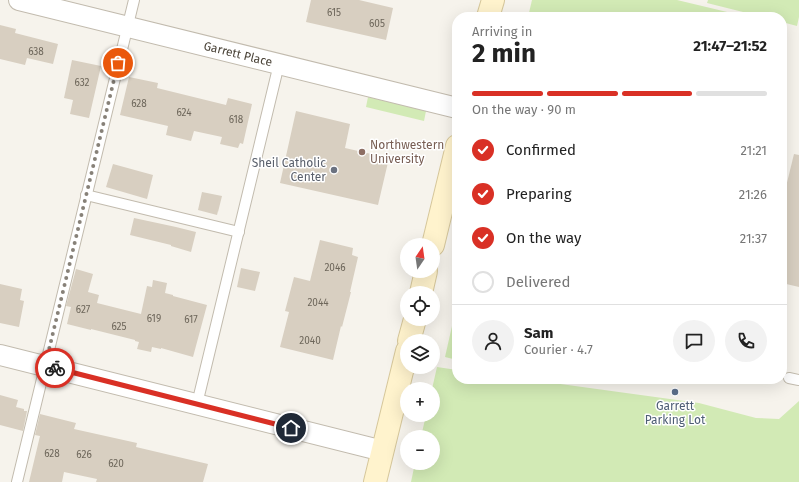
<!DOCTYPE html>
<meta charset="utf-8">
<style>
:root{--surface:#fff;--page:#f2f2f2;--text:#222;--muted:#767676;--line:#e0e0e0;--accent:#d93025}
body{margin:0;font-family:"Fira Sans",sans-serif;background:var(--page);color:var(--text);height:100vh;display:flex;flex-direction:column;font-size:15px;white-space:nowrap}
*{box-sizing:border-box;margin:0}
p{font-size:13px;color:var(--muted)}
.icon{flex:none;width:22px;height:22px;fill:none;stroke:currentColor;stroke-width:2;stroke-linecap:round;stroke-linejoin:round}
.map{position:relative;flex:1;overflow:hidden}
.panel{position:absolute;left:452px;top:12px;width:335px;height:372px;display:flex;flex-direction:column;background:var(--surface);border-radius:16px;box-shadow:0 4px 16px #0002}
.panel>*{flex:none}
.needle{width:26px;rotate:13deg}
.controls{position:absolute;left:400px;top:238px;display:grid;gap:8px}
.controls a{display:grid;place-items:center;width:40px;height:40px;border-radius:50%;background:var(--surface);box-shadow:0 4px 16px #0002;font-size:20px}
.pin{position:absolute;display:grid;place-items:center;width:34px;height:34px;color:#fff;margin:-17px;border:2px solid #fff;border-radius:50%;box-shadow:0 1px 4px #0007}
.courier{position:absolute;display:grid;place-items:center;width:40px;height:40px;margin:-20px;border:3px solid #d93025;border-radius:50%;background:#fff;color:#222;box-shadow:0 1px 5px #0007}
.headline em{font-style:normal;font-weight:700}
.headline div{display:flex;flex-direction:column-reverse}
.headline{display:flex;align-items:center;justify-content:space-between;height:68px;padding:0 20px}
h1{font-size:26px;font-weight:700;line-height:30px}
.bar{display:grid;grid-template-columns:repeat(4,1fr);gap:6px 4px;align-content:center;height:48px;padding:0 20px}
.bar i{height:5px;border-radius:3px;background:var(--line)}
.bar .on{background:var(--accent)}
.bar p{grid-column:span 4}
.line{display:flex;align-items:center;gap:10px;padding:0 20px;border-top:1px solid var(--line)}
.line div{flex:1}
.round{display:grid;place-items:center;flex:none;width:42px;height:42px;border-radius:21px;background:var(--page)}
ol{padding:0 20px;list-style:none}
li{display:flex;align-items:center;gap:12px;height:44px}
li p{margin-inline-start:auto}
li .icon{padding:4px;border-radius:50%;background:var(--accent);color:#fff;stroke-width:4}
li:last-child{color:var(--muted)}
li i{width:22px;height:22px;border:2px solid var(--line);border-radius:50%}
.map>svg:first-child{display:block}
.green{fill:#d2eab5}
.building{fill:#d8cfc1}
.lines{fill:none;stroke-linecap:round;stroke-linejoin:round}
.lane-casing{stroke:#c2bbae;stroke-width:12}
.street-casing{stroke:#c2bbae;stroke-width:22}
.secondary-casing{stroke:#d6c79b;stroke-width:24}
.lane{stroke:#fff;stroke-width:10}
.street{stroke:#fff;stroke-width:20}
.secondary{stroke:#fff3cd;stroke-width:22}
.done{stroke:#878178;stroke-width:4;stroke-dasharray:0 7.2}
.route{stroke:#d93025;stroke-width:5}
.education-dot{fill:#8d6e63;stroke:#fff;stroke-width:1.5}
.worship-dot{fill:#6b7280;stroke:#fff;stroke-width:1.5}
.service-dot{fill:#5c6f8a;stroke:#fff;stroke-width:1.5}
.labels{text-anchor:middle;stroke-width:3;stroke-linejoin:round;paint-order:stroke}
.number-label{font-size:10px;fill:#6e675b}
.street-label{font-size:12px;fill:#4b4439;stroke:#fff}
.education-label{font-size:12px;fill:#785e54;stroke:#fff;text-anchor:start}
.worship-label{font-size:12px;fill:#5b616d;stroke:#fff;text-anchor:end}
.service-label{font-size:12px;fill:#4e5e75;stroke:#fff}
</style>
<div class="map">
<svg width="799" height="482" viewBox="0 0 799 482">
<rect width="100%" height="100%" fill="#f6f3ec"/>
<!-- green -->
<g class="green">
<polygon points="532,0 677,0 748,17 528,17"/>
<polygon points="708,0 799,0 799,17 797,26 782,22 782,17 763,17 707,3"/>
<polygon points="368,97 426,111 424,121 366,107"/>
<polygon points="457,304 457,360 445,357"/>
<polygon points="437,367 457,370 457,379 524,379 699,403 756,418 779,419 799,401 799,482 411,482 415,463 433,463 433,437 421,437 426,415 433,415 433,389 432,389"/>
</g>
<!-- building -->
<g class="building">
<polygon points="311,0 359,0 393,8 386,40 306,22"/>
<polygon points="0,25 16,29 15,33 58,44 53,64 27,58 25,65 0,59"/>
<polygon points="72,60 101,66 89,118 70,114 73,100 64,98"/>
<polygon points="129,77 158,83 157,88 226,105 228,98 252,104 243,144 240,143 238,148 220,144 222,137 194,131 191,141 166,135 168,126 120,115"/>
<polygon points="296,111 350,124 345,148 389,158 378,205 280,183"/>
<polygon points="794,154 799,155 799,287 782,283 782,203"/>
<polygon points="113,164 153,175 147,199 106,187"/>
<polygon points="202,192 222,196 218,212 218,211 217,215 198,210"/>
<polygon points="134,218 176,227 196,232 191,252 171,246 171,245 130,235"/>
<polygon points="320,240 353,248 352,255 358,257 350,292 351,292 342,327 341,326 333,360 280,347 289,312 285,311 294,277 310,281"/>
<polygon points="241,268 260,272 255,291 237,287"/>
<polygon points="76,269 93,274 88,292 99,295 97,303 141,314 147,286 152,287 153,280 167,283 165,293 173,295 173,296 207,305 193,357 161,348 161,349 152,347 151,352 137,349 139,342 135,341 135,340 91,329 91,330 67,324 71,307 66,306"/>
<polygon points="0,284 22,289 20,300 24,301 19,327 0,323"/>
<polygon points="0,395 18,400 16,407 24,409 24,411 27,411 23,431 0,425"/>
<polygon points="40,414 76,423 74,429 137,443 136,447 208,464 203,482 96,482 97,479 64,472 62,482 29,482 40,436 35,435"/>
</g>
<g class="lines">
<defs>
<g id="lane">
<polyline points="86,195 239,232"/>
<polyline points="789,378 799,380"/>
<polyline points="197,404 279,64"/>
<polyline points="17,482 134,0"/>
</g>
<g id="street">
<polyline points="19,0 457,108"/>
<polyline points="0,355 383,451"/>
</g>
<g id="secondary">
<polyline points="488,17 493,0"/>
<polyline points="433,245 457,146"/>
<polyline points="421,293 426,271"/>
<polyline points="409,341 415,319"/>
<polyline points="375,482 407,351"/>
</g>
</defs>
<!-- lane casing -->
<use href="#lane" class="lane-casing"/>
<!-- street casing -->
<use href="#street" class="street-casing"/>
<!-- secondary casing -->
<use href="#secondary" class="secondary-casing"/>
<!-- lane -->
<use href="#lane" class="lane"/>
<!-- street -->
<use href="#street" class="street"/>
<!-- secondary -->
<use href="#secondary" class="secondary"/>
</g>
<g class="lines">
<!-- done -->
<polyline class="done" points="55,368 45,366 118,63"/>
<!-- route -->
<polyline class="route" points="55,368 291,428"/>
</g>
<!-- markers -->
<circle class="education-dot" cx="362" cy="152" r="4"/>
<circle class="worship-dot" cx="334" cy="170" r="4"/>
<circle class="service-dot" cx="675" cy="392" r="4"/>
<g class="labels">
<!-- number labels -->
<g class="number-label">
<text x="334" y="16">615</text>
<text x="377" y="27">605</text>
<text x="36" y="55">638</text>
<text x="82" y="86">632</text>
<text x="139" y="107">628</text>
<text x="184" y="116">624</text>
<text x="236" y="123">618</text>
<text x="335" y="271">2046</text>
<text x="318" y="306">2044</text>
<text x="83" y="313">627</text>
<text x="154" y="322">619</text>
<text x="191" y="323">617</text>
<text x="119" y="330">625</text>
<text x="310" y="344">2040</text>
<text x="52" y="457">628</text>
<text x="84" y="458">626</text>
<text x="116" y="467">620</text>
</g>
<!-- street labels -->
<g class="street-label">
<text transform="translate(238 54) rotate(14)" y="4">Garrett Place</text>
</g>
<!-- education labels -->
<g class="education-label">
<text x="370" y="149">Northwestern<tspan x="370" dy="14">University</tspan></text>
</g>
<!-- worship labels -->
<g class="worship-label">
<text x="326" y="167">Sheil Catholic<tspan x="326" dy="14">Center</tspan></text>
</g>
<!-- service labels -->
<g class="service-label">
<text x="675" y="410">Garrett<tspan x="675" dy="14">Parking Lot</tspan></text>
</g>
</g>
</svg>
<div class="controls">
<a><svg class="needle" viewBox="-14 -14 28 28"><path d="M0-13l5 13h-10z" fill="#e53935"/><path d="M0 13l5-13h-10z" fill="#767676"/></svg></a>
<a><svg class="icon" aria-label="locate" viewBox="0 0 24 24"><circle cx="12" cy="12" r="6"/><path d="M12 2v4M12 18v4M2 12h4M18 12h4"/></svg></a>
<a><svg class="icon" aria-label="layers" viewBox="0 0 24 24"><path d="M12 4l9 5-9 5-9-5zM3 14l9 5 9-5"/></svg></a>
<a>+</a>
<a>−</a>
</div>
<div class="pin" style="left:118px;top:63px;background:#ea580c"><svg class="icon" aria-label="bag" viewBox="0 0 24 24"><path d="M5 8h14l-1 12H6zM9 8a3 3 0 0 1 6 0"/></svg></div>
<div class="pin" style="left:291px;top:428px;background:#1f2937"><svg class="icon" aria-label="home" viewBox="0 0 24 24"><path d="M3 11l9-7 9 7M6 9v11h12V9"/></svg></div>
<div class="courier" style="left:55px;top:368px"><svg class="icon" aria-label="bike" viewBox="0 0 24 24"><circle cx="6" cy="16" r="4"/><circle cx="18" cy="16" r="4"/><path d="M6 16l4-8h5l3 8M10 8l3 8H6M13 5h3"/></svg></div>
<section class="panel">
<div class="headline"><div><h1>2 min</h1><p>Arriving in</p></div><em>21:47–21:52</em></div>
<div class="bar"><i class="on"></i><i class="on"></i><i class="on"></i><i></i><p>On the way · 90 m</p></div>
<ol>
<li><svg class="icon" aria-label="check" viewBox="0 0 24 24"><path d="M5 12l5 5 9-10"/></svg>Confirmed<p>21:21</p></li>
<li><svg class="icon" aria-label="check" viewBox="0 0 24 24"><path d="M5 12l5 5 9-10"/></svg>Preparing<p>21:26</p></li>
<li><svg class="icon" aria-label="check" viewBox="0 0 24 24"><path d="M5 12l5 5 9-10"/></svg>On the way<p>21:37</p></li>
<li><i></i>Delivered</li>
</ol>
<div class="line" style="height:72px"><a class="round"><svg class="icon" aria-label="person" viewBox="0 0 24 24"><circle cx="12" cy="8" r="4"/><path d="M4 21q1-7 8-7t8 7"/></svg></a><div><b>Sam</b><p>Courier · 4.7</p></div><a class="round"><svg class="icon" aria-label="chat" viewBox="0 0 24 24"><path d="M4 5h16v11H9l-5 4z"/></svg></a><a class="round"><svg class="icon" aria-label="phone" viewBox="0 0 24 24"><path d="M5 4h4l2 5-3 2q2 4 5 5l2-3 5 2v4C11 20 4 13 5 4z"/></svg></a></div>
</section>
</div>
